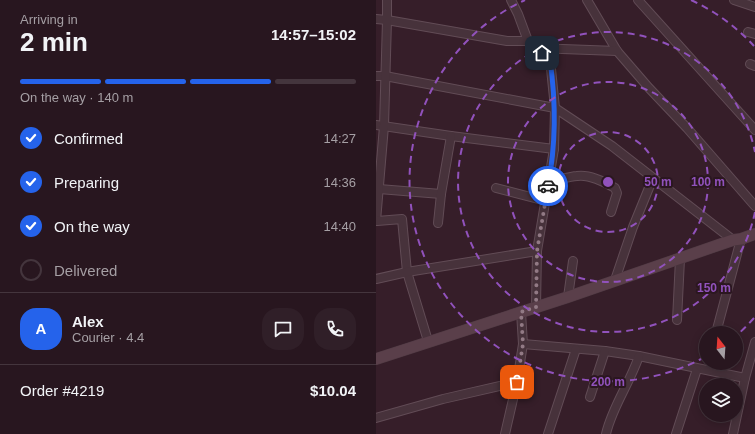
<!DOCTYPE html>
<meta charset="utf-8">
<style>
:root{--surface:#28161f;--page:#301f28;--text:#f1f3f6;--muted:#a59fa4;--line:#44353d;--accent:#2563eb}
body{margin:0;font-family:Arial,sans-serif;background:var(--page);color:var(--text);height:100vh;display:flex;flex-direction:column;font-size:15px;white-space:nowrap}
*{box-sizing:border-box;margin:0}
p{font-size:13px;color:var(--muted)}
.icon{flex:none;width:22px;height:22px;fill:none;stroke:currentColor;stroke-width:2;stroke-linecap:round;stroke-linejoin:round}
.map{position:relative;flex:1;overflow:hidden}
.sheet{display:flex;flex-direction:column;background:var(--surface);width:376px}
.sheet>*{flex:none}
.needle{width:26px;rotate:343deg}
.fabs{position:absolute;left:323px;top:326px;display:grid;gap:8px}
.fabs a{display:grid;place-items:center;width:44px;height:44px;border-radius:50%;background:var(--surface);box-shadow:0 2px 10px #0003,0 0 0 1px var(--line);font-size:20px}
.pin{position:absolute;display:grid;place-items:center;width:34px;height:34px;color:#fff;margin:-17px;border-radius:8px;box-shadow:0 2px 6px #0006}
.courier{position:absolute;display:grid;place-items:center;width:40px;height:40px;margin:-20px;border:3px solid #2563eb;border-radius:50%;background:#fff;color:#222;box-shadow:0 1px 5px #0007}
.head em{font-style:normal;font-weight:600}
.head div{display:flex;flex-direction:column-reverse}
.head{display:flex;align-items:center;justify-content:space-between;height:68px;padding:0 20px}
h1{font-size:26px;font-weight:600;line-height:30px}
.bar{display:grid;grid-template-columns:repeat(4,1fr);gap:6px 4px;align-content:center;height:48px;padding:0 20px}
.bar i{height:5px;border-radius:3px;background:var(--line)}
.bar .current{background:var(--accent)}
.bar p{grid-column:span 4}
.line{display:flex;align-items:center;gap:10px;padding:0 20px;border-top:1px solid var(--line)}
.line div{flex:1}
.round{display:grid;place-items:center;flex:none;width:42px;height:42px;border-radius:16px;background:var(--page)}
ol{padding:0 20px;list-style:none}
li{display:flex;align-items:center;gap:12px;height:44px}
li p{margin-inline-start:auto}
li .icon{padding:4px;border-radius:50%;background:var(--accent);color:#fff;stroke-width:4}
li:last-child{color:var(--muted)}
li i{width:22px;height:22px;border:2px solid var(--line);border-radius:50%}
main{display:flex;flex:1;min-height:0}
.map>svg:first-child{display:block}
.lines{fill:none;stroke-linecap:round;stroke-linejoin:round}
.street-casing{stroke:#624c56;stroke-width:10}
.secondary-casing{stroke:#503b44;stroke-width:12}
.street{stroke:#47323b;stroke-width:8}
.secondary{stroke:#5a3f4a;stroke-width:11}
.done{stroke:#927a85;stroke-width:4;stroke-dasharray:0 7.2}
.route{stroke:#2563eb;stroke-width:5}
.ring{fill:none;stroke:#9152bc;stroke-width:2;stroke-dasharray:7 5}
.centre{fill:#9152bc;stroke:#2b1720;stroke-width:2}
.ring-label{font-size:12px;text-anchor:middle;font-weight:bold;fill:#9152bc;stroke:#2b1720;stroke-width:4;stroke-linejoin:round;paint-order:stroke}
</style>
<main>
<section class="sheet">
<div class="head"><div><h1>2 min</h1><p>Arriving in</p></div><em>14:57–15:02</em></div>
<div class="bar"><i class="current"></i><i class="current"></i><i class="current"></i><i></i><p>On the way · 140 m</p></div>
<ol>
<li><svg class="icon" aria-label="check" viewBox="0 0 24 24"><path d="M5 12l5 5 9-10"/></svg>Confirmed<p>14:27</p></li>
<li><svg class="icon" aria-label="check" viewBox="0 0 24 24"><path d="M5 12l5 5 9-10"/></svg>Preparing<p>14:36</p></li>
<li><svg class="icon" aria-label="check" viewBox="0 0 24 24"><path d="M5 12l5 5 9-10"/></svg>On the way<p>14:40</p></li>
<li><i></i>Delivered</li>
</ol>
<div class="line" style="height:72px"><b class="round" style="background:var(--accent);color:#fff">A</b><div><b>Alex</b><p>Courier · 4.4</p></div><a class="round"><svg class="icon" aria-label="chat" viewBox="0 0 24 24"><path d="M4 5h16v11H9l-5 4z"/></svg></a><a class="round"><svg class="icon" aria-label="phone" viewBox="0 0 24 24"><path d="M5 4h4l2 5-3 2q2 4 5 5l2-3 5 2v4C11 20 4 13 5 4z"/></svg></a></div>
<div class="line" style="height:52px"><div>Order #4219</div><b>$10.04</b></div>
</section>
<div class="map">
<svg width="379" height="434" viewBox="0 0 379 434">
<rect width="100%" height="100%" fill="#361e29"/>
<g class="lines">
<defs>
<g id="street">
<polyline points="135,0 142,14 152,41 174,59 179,108 178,149 161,251 160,307"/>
<polyline points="211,0 241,51 273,88 311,128 379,206"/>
<polyline points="262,0 379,130"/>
<polyline points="358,0 379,7"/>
<polyline points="0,19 11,20 131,41 152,41"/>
<polyline points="372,32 379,34"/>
<polyline points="159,48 241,51"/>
<polyline points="374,64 379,66"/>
<polyline points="0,76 9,76 179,108 236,146 357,240"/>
<polyline points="0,125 75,136 178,149"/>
<path d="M173,181C183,180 191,177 201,176C212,174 229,182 239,188L241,193L235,212"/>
<polyline points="120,188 170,201"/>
<polyline points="3,189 65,194"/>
<polyline points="0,221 8,126 11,20 11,0"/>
<polyline points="1,221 26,219 31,272 52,341"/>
<polyline points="62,223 65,194 75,136"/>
<polyline points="0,279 31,272 161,251"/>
<polyline points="239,280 257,227 277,178"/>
<polyline points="192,297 197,261"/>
<polyline points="301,320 304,259"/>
<polyline points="340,333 365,239"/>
<polyline points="147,344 229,351 263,356 369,378"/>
<polyline points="214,397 229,351"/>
<polyline points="0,418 67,399 141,382"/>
<polyline points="129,434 141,382 147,344 145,312"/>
<polyline points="172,434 200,349"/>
<path d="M230,434C236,407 254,383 263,356"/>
<polyline points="300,434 321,369"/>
<polyline points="357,434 369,378 379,342"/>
</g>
<polyline id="secondary" points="0,359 192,297 357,240 365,239 379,234"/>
</defs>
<!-- street casing -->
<use href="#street" class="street-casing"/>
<!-- secondary casing -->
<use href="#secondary" class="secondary-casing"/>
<!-- street -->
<use href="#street" class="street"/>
<!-- secondary -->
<use href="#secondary" class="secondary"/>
</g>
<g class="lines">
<!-- done -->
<polyline class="done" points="141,382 147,344 145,312 160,307 161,251 172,186"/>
<!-- route -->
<path class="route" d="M166,53L174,60C180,102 180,144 172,186"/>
</g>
<!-- distance rings -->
<g class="ring">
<circle cx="232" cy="182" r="50"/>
<circle cx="232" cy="182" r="100"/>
<path d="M379 212A150 150 0 1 1 379 152"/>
<path d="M378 318A200 200 0 0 1 361 335M329 357A200 200 0 1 1 149 0M315 0A200 200 0 0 1 378 46"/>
</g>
<circle cx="232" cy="182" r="6" class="centre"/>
<g class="ring-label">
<text x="282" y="186">50 m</text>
<text x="332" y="186">100 m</text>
<text x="338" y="292">150 m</text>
<text x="232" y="386">200 m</text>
</g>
</svg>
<div class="fabs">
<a><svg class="needle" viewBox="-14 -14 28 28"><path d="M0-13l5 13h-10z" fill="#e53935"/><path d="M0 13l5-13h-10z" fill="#a59fa4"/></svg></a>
<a><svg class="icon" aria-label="layers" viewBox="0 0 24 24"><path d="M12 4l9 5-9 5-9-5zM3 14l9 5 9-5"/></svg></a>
</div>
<div class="pin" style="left:141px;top:382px;background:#ea580c"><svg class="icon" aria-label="bag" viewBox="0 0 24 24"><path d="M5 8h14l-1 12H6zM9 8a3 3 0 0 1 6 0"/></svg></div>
<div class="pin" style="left:166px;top:53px;background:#1f2937"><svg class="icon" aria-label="home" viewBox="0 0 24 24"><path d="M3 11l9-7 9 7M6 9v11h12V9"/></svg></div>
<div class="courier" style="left:172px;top:186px"><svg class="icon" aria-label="car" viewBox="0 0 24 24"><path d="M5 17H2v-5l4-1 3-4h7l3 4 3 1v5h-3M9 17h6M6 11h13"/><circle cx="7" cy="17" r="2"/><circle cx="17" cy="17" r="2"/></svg></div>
</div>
</main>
